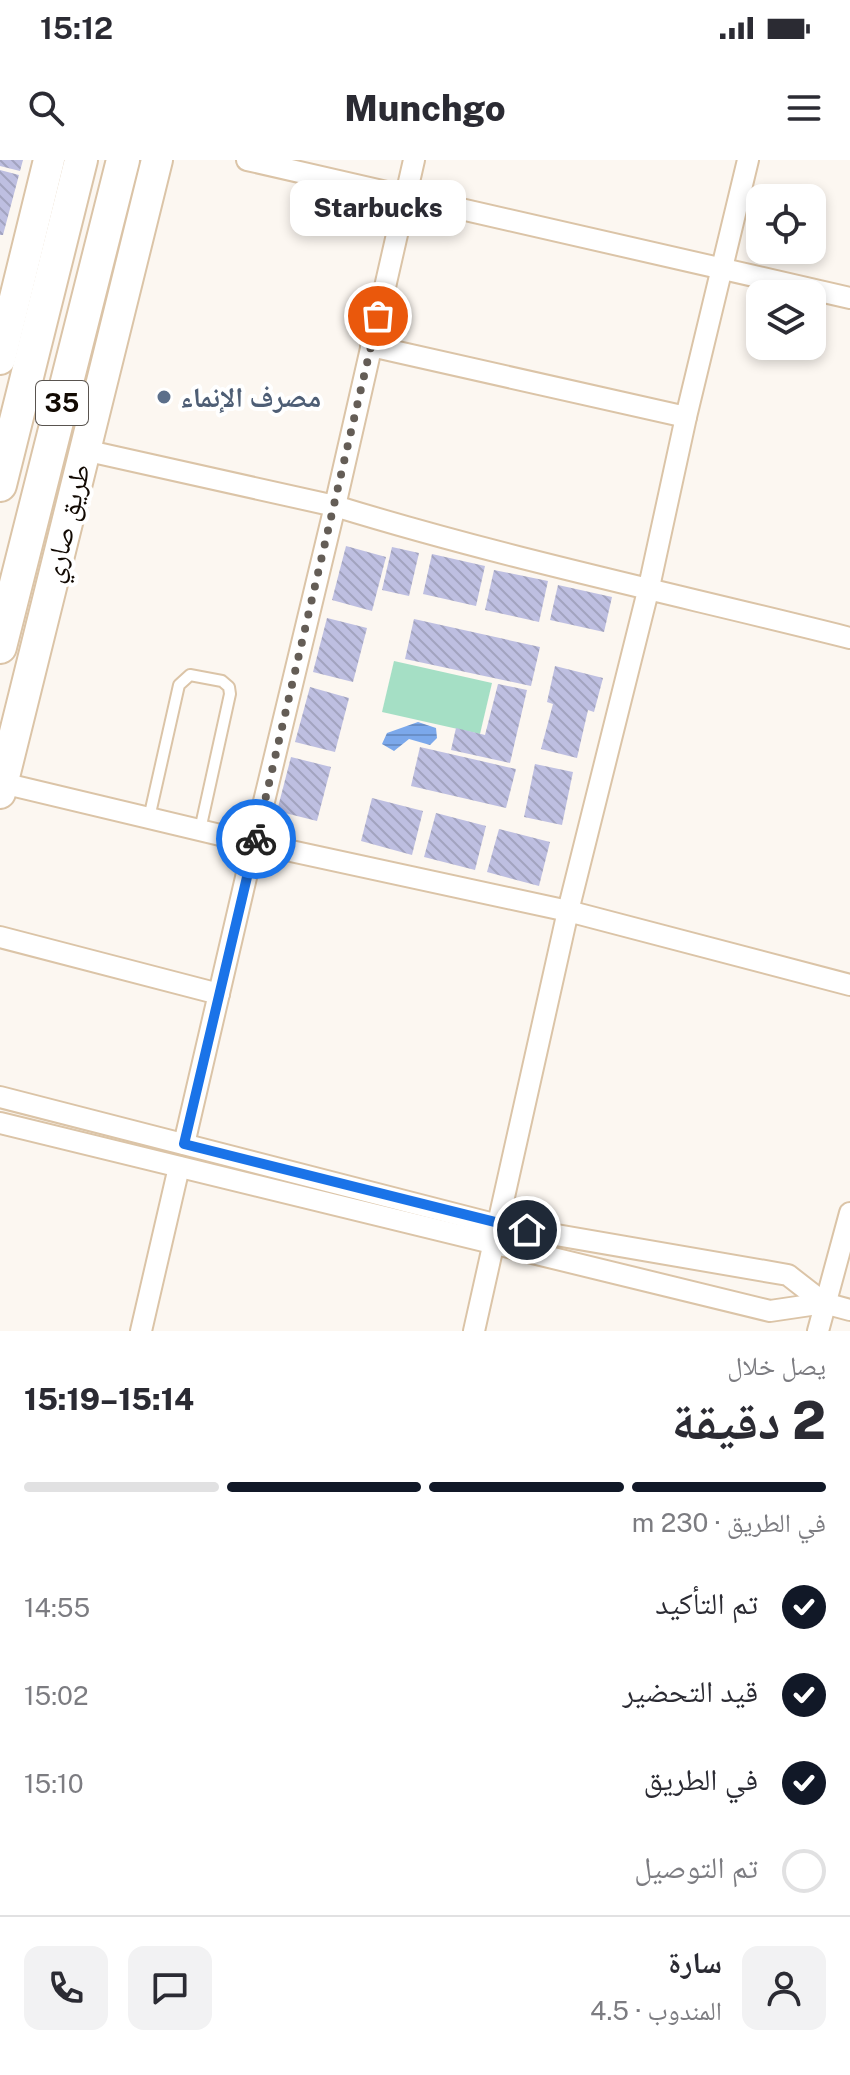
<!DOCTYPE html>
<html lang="ar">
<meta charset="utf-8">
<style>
:root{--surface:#fff;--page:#f2f2f3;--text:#2b2b33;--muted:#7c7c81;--line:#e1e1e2;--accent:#111827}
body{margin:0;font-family:"Public Sans","Noto Naskh Arabic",sans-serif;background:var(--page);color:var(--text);direction:rtl;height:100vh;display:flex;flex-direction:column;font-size:30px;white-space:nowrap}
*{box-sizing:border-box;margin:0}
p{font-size:26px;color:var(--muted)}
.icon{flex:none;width:44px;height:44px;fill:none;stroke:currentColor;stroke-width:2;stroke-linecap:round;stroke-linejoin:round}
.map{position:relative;height:1171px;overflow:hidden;direction:ltr}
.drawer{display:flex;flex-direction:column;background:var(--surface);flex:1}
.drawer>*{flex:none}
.tools{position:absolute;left:746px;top:24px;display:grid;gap:16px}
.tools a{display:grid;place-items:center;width:80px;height:80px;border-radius:16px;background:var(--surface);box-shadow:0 4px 12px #0003;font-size:40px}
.pin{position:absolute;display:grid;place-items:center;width:68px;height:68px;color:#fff;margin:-34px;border:4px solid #fff;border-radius:50%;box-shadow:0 2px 8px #0007}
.courier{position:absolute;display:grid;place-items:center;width:80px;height:80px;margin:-40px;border:6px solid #1a73e8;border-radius:50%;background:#fff;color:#222;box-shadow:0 2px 10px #0007}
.bubble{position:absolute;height:56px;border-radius:16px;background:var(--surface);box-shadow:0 4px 12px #0003;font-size:26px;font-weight:800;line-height:56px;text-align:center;direction:rtl}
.headline em{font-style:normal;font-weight:800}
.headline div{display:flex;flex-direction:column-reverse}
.headline{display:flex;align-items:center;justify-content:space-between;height:136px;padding:0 24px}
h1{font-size:52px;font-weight:800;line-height:60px}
.bar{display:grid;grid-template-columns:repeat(4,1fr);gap:12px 8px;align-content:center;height:96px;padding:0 24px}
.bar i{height:10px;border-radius:6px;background:var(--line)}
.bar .current{background:var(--accent)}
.bar p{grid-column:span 4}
.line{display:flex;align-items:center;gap:20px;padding:0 24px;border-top:2px solid var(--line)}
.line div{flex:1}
.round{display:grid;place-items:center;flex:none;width:84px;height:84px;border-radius:16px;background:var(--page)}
ol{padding:0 24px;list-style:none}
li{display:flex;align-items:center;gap:24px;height:88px}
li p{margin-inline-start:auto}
li .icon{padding:8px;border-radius:50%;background:var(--accent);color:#fff;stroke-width:4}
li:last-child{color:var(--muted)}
li i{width:44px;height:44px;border:4px solid var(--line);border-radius:50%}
.status{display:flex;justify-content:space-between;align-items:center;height:56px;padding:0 40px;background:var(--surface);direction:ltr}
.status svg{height:22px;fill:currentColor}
header{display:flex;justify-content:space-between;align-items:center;height:104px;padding:0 24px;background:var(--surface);font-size:36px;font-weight:800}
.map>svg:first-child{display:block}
.grass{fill:#a5dfc5}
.water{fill:url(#water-rules)}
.building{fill:url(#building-back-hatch)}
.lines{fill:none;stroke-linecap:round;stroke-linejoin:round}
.service-casing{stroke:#dbc4a7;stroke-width:14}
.minor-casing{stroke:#dbc4a7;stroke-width:24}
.secondary-casing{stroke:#dbc4a7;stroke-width:34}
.primary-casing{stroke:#dbc4a7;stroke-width:36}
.service{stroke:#fff;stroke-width:10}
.minor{stroke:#fff;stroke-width:20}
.secondary{stroke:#fff;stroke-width:30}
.primary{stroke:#fff;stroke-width:32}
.done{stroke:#645d56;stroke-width:8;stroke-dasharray:0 14.4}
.route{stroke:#1a73e8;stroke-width:10}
.service-dot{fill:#5c6f8a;stroke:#fff;stroke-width:3}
.labels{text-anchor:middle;stroke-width:8;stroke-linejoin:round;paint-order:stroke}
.shield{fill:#fff;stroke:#59544f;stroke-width:2}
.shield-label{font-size:26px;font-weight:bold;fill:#120a03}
.service-label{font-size:28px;font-weight:bold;fill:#4e5e75;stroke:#fff;text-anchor:start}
.street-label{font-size:28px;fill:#120a03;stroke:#fff}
</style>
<div class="status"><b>15:12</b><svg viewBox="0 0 49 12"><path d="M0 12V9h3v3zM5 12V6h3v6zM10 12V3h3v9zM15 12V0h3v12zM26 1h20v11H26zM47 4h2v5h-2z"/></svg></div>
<header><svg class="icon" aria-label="menu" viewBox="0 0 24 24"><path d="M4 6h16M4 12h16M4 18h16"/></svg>Munchgo<svg class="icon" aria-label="search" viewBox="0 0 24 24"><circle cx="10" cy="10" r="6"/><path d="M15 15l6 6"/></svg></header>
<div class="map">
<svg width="850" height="1171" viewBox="0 0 850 1171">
<defs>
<pattern id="water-rules" width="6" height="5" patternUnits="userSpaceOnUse" patternTransform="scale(2)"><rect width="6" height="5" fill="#7ba8eb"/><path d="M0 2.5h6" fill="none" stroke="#698fc8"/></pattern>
<pattern id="building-back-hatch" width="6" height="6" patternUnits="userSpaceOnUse" patternTransform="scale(2)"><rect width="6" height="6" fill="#bebfe1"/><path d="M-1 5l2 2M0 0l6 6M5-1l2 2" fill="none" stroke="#a2a3bf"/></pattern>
</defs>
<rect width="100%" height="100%" fill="#fcf7f1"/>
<!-- grass -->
<polygon class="grass" points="394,501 492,523 480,574 382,552"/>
<!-- water -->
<polygon class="water" points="418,562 436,568 437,578 430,585 409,579 394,591 382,584 387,573"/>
<!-- building -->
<g class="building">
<polygon points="0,0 23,0 20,11 0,6"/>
<polygon points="0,10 19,15 3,75 0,75"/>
<polygon points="346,386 386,397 372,451 332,440"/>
<polygon points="392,387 419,393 409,436 382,430"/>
<polygon points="432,394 485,406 476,446 423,434"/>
<polygon points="494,410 548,421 539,462 485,450"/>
<polygon points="558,425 612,437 604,472 550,460"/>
<polygon points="327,458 367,468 353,522 313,512"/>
<polygon points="414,459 540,487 531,526 405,499"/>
<polygon points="555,506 603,518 594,552 588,550 577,598 541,589 553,544 547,542"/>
<polygon points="498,524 527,530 510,603 451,590 456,568 485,575"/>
<polygon points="310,527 349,538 335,592 295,582"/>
<polygon points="420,587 516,609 506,648 411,626"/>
<polygon points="291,597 331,607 317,661 277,651"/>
<polygon points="535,604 573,612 562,665 524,657"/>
<polygon points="372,638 423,651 412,695 361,681"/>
<polygon points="436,653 486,666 475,710 424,697"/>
<polygon points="499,669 550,682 539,726 487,712"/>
</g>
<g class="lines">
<defs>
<polyline id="service" points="149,658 179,525 190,515 222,521 229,527 230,534 200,670"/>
<g id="minor">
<polyline points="247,0 850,138"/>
<polyline points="371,186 686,257 748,0"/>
<path d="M686,257L649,427L568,751L254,683L335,346C504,398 679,435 850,478"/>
<polyline points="84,290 335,346 414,0"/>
<polyline points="2,623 254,683 184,984"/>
<polyline points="0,777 219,834"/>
<polyline points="0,937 498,1065 788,1115 824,1143"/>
<polyline points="0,963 770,1151 824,1143 850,1150"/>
<polyline points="141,1171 179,1007"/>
<polyline points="474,1171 568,751 850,825"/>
<polyline points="818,1171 850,1053"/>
</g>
<g id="secondary">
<polyline points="0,199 49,0"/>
<polyline points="0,633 157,0"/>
</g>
<g id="primary">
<polyline points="0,325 81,0"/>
<polyline points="0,487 123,0"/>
</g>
</defs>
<!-- service casing -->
<use href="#service" class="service-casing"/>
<!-- minor casing -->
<use href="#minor" class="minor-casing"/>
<!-- secondary casing -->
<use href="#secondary" class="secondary-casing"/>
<!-- primary casing -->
<use href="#primary" class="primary-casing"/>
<!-- service -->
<use href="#service" class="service"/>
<!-- minor -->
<use href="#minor" class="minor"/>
<!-- secondary -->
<use href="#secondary" class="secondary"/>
<!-- primary -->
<use href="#primary" class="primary"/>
</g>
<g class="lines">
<!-- done -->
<polyline class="done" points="256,679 378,156"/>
<!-- route -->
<polyline class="route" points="256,679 184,984 527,1070"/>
</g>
<!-- markers -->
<circle class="service-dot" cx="164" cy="237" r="8"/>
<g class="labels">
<!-- shield labels -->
<rect class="shield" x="36" y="221" width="52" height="44" rx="6"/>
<g class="shield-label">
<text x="62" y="252">35</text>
</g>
<!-- service labels -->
<g class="service-label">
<text x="180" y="247">مصرف الإنماء</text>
</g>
<!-- street labels -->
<g class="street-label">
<text transform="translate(66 363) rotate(-76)" y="10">طريق صاري</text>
</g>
</g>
</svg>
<div class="tools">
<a><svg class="icon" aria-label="locate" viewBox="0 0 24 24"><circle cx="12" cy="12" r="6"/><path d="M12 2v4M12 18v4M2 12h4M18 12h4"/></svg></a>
<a><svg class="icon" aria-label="layers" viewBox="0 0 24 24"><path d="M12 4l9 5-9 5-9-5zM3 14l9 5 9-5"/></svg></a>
</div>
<div class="pin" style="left:378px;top:156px;background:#ea580c"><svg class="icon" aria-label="bag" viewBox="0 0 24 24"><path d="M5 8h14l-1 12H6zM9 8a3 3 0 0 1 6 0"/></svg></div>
<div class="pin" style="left:527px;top:1070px;background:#1f2937"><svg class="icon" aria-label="home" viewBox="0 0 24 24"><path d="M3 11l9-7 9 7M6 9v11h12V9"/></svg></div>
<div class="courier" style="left:256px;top:679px"><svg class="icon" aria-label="bike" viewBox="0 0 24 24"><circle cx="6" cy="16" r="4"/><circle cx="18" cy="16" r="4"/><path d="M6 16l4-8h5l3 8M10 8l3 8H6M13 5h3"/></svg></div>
<div class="bubble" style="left:290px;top:20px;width:176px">Starbucks</div>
</div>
<section class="drawer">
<div class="headline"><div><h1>2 دقيقة</h1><p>يصل خلال</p></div><em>15:14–15:19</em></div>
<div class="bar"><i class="current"></i><i class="current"></i><i class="current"></i><i></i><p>في الطريق · 230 m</p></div>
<ol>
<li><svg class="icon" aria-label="check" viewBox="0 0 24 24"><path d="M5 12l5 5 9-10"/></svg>تم التأكيد<p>14:55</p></li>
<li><svg class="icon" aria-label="check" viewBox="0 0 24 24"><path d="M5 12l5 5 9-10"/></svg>قيد التحضير<p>15:02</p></li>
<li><svg class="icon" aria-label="check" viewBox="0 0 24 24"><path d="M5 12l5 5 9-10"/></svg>في الطريق<p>15:10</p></li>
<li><i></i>تم التوصيل</li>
</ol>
<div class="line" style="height:144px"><a class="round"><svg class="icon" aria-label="person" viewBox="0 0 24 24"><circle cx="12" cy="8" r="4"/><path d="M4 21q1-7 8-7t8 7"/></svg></a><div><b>سارة</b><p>المندوب · 4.5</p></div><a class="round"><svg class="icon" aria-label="chat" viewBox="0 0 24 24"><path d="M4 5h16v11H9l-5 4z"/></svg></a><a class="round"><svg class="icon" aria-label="phone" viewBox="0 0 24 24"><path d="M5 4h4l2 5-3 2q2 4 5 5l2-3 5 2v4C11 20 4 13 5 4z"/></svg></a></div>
</section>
